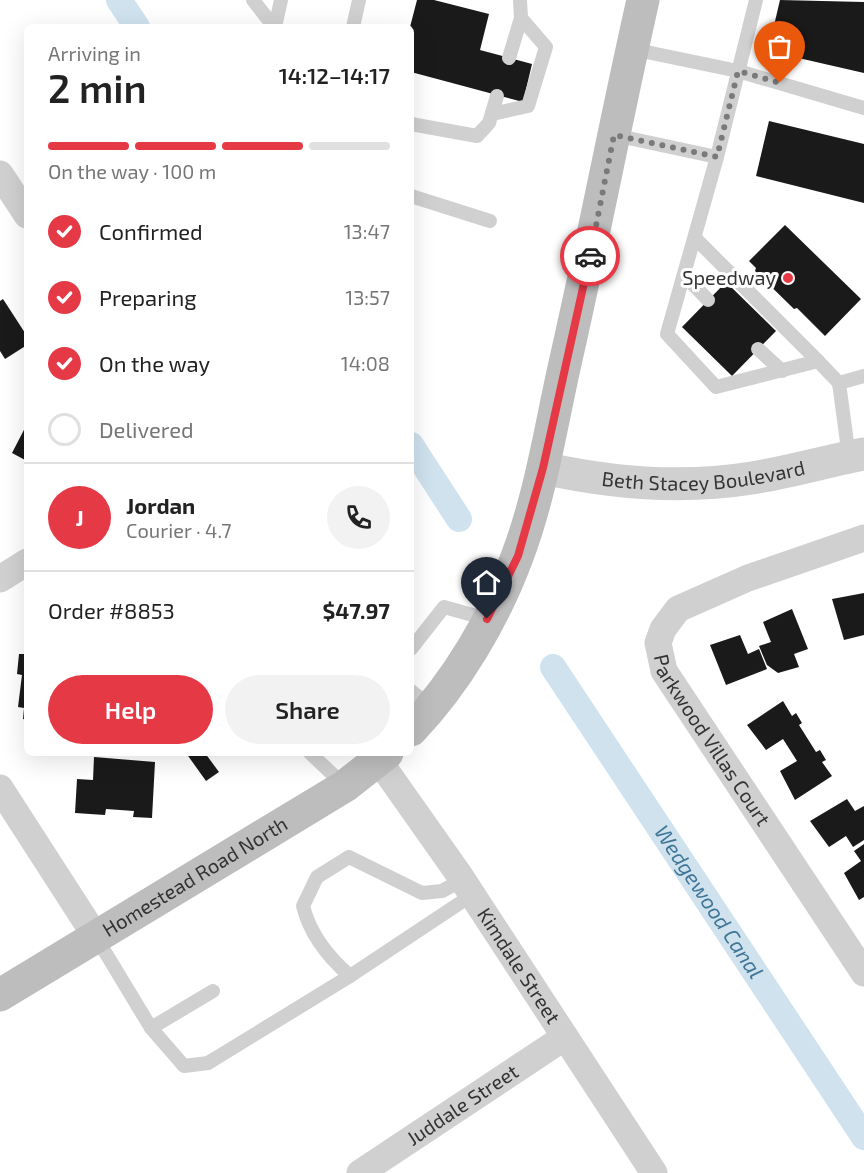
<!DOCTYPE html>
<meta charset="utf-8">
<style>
:root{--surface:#fff;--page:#f2f2f2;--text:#222;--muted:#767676;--line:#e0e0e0;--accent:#e63946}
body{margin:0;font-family:"Exo 2",sans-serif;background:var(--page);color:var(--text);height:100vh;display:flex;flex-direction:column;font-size:22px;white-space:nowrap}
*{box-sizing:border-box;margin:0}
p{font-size:20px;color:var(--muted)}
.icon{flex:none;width:33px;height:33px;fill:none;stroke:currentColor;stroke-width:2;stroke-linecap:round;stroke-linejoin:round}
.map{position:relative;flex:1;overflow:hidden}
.details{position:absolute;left:24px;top:24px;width:390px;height:732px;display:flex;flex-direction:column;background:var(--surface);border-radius:9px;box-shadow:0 6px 24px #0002}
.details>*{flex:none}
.pin{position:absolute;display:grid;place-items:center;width:51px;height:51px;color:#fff;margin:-62px -26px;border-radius:50% 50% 50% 0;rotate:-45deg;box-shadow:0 0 6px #0007}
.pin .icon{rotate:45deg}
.courier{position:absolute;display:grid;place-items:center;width:60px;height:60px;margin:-30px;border:4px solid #e63946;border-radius:50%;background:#fff;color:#222;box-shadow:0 2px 8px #0007}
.summary em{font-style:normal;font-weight:600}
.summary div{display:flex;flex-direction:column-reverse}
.summary{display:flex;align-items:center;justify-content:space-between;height:102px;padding:0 24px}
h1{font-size:39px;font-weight:600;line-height:45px}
.bar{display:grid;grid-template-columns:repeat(4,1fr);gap:9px 6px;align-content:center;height:72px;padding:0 24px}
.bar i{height:8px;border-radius:4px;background:var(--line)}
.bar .selected{background:var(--accent)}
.bar p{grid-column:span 4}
.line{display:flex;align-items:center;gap:15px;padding:0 24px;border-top:2px solid var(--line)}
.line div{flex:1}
.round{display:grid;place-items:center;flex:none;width:63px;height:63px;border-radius:32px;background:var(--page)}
ol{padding:0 24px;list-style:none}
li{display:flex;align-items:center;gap:18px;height:66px}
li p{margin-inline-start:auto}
li .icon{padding:6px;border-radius:50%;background:var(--accent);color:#fff;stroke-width:4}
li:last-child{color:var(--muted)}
li i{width:33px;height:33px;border:3px solid var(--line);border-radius:50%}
.primary-button{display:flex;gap:12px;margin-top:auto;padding:12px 24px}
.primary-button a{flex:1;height:69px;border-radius:36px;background:var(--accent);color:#fff;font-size:24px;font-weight:600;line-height:69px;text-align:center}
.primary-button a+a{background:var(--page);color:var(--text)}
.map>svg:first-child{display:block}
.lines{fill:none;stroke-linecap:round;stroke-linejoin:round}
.canal{stroke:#cfe2ee;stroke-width:26}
.building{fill:#1a1a1a}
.service{stroke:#d0d0d0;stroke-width:14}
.minor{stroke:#d0d0d0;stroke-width:27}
.tertiary{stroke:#d0d0d0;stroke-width:33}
.secondary{stroke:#bdbdbd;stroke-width:33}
.done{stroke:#7a7a7a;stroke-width:6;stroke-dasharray:0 10.8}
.route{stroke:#e63946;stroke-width:8}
.poi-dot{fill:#e63946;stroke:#fff;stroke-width:2}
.labels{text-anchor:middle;stroke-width:6;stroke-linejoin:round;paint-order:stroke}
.poi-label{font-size:20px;fill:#333;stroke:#fff;text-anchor:end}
.street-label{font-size:20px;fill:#333;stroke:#fff}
.water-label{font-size:21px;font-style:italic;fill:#3f7597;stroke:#fff}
</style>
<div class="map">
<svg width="864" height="1173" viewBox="0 0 864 1173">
<rect width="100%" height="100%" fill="#fff"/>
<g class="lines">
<!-- canal -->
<g class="canal">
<polyline points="119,0 137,27"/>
<polyline points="411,445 459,519"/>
<path id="s1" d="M553,667L864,1137"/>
</g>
</g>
<!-- building -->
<g class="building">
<polygon points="417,0 434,0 489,14 480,50 532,64 523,102 411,72 410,27"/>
<polygon points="780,0 864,2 864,73 768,51"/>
<polygon points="769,121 864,144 864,203 756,176"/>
<polygon points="785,225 861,299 825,336 797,308 794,309 755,271 756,268 749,261"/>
<polygon points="726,282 776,331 732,376 682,327"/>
<polygon points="3,299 27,336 27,345 5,359 0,351 0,301"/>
<polygon points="27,424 27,461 12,453"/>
<polygon points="864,593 864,635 844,640 832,599"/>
<polygon points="792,609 808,649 794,654 799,667 778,673 767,665 759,646 771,642 763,622"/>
<polygon points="740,635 748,654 759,649 767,669 726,685 710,645"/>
<polygon points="25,638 27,639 27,720 23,719 24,708 18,707 22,675 17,674 19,654 24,654"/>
<polygon points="783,701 792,716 796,713 802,723 799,725 816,752 820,750 826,760 822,762 832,776 795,800 780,771 797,761 783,739 766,750 747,725"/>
<polygon points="186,753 205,753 219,772 206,781"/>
<polygon points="94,757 155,762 152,818 133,817 134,811 106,809 105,815 75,813 77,779 93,780"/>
<polygon points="847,799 855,811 864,806 864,840 853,847 846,836 829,847 810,821"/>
<polygon points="864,844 864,897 859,900 844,873 861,861 854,851"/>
</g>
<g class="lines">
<!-- service -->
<g class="service">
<polyline points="253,0 274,27"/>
<polyline points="756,0 717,157 667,334 716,387 818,361 839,383"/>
<polyline points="275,27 281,0"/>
<polyline points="353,27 359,0"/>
<polyline points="632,49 738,71 864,108"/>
<polyline points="509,58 521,18 520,0"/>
<polyline points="492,114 528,106 546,47 521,18"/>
<polyline points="411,124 477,136 489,123 497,96"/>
<polyline points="614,135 717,157"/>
<polyline points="411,196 490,221"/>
<polyline points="695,238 818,361"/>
<polyline points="685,276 708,300"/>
<polyline points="758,349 782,371"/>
<polyline points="849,457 839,383 864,376"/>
<polyline points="411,649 444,607 487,619"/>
<polyline points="411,691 432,708"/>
<polyline points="310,753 345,786"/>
<polyline points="96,937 151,1028 184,1066 208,1063 350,976 472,895"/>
<path d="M350,976C328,957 310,934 303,906L317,877L349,857L422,893L442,891L462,880"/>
<polyline points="151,1028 213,991"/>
</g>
<!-- minor -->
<g class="minor">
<polyline points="0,174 27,215"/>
<path id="s2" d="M864,538L748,578L678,609L663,629L658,643L664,671L864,973"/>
<polyline points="0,579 27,562"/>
<path id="s3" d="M379,761L458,873L654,1173"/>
<polyline points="0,788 96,937"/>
<path id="s4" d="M360,1173L565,1037"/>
</g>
<!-- tertiary -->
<path class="tertiary" id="s5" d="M543,468C610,483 683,489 752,478C790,472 827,461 864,454"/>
<!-- secondary -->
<g class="secondary">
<path d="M411,730C456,683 494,619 517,557C541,494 551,425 566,359C593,240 616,120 643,0"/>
<path id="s6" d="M0,995L345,786L387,753"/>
</g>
</g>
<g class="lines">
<!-- done -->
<polyline class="done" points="590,256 614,135 717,157 738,71 780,83"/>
<!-- route -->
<polyline class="route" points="487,619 518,556 543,468 590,256"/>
</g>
<!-- markers -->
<circle class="poi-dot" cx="788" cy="278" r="6"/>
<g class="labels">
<!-- poi labels -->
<g class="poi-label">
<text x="776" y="285">Speedway</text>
</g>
<!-- street labels -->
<g class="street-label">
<text dy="7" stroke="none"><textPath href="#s5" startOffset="162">Beth Stacey Boulevard</textPath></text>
<text dy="7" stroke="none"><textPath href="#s2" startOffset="351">Parkwood Villas Court</textPath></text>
<text dy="7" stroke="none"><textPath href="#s6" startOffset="228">Homestead Road North</textPath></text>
<text dy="7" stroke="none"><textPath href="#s3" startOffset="248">Kimdale Street</textPath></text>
<text dy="7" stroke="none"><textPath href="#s4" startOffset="123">Juddale Street</textPath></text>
</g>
<!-- water labels -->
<g class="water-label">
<text dy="7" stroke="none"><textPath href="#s1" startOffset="282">Wedgewood Canal</textPath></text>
</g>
</g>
</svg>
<div class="pin" style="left:780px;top:83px;background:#ea580c"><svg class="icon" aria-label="bag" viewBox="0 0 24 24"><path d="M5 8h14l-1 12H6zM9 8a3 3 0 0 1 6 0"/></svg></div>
<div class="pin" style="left:487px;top:619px;background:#1f2937"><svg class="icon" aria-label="home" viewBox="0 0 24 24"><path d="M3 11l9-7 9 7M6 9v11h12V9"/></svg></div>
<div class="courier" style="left:590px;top:256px"><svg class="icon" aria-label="car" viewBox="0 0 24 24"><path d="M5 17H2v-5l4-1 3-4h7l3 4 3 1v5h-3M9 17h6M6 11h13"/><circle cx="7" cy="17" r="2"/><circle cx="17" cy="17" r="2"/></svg></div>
<section class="details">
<div class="summary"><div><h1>2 min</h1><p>Arriving in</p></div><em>14:12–14:17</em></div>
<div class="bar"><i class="selected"></i><i class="selected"></i><i class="selected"></i><i></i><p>On the way · 100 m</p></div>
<ol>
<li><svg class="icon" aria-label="check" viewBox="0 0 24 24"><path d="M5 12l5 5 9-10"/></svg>Confirmed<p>13:47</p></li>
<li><svg class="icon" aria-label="check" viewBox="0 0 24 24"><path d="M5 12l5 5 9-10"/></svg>Preparing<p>13:57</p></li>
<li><svg class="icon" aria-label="check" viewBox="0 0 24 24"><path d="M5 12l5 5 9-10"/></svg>On the way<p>14:08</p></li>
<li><i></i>Delivered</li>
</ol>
<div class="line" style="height:108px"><b class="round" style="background:var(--accent);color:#fff">J</b><div><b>Jordan</b><p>Courier · 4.7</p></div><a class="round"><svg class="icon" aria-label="phone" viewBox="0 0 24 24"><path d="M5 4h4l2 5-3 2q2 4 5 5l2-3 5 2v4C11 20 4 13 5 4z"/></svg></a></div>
<div class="line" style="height:78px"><div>Order #8853</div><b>$47.97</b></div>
<div class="primary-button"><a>Help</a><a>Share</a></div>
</section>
</div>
